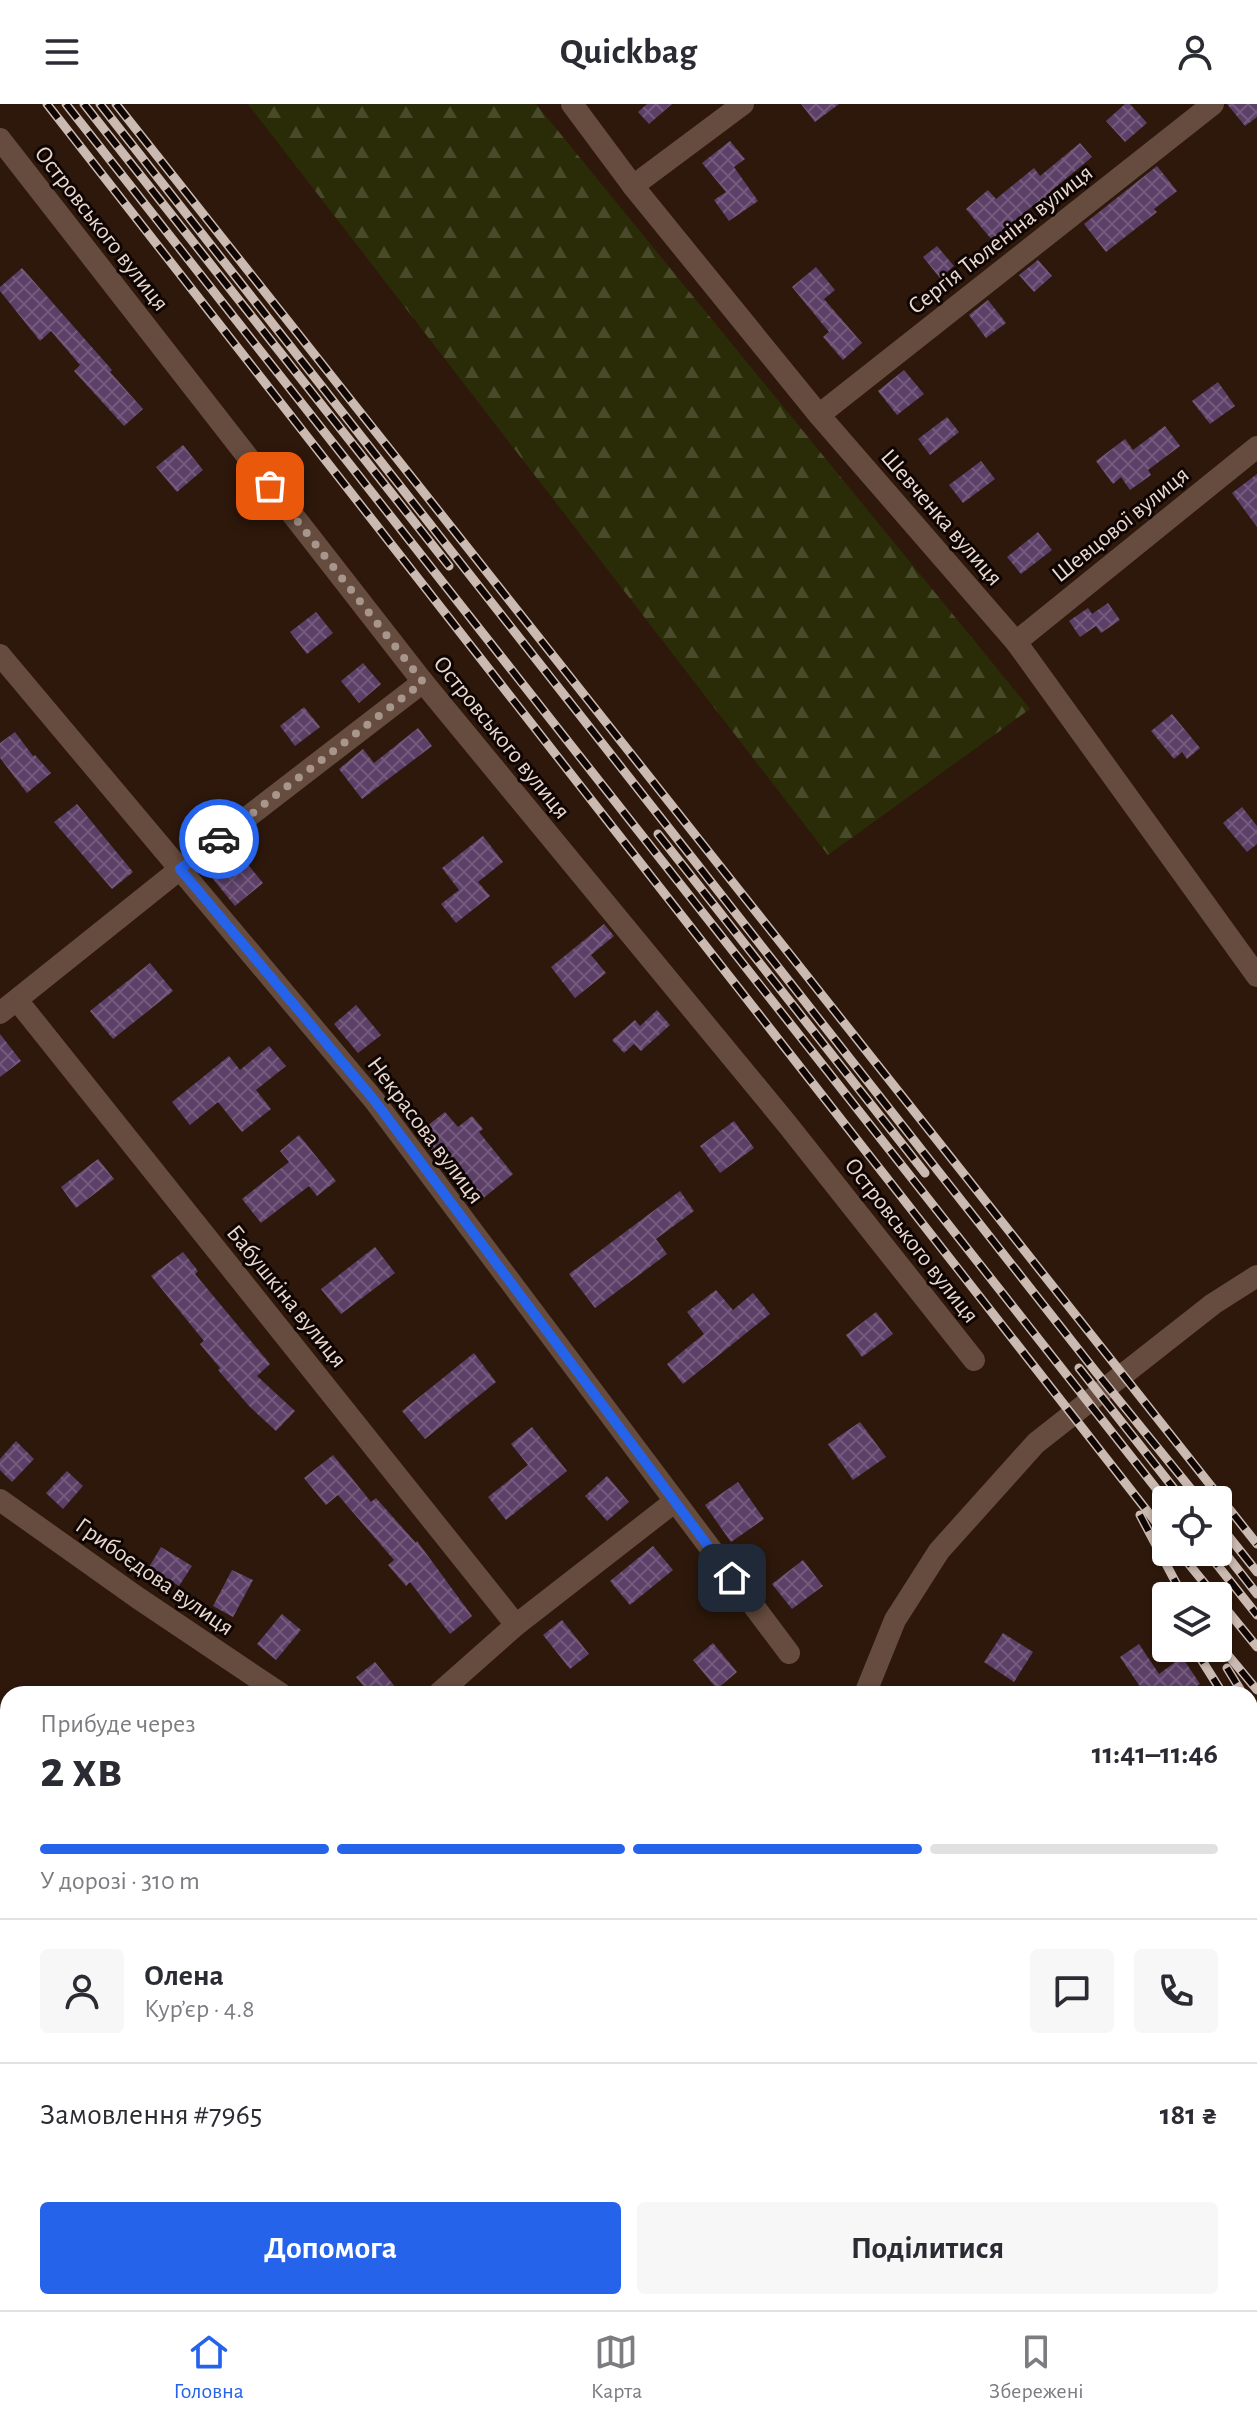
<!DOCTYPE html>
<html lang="uk">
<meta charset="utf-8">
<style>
:root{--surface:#fff;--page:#f7f7f7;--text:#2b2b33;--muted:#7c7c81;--line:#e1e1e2;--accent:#2563eb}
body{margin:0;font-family:"Alegreya Sans",sans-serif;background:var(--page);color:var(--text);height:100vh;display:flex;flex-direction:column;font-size:30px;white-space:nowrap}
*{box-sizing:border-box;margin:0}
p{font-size:26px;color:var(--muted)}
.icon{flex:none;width:44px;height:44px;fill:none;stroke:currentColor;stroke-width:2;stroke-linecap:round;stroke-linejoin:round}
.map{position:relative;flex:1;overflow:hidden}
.side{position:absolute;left:0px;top:1582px;width:1258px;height:624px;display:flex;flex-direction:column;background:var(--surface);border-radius:24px 24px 0 0;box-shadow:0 2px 6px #0004}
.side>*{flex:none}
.buttons{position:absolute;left:1152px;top:1382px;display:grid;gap:16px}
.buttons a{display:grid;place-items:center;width:80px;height:80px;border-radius:8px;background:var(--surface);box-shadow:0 2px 6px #0004;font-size:40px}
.pin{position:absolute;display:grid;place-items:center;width:68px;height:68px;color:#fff;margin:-34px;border-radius:16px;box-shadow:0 4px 12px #0006}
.courier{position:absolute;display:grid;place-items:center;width:80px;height:80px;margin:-40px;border:6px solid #2563eb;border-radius:50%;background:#fff;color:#222;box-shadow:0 2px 10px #0007}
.head em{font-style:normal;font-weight:700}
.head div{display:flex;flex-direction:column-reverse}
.head{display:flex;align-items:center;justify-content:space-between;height:136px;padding:0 40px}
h1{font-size:52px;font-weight:700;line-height:60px}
.bar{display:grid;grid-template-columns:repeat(4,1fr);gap:12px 8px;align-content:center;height:96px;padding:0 40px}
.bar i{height:10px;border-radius:6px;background:var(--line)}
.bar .selected{background:var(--accent)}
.bar p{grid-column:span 4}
.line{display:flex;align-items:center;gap:20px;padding:0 40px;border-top:2px solid var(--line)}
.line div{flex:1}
.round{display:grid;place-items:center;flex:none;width:84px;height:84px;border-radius:8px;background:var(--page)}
.button{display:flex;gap:16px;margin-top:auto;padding:16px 40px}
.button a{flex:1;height:92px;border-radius:8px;background:var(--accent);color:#fff;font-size:32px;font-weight:700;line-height:92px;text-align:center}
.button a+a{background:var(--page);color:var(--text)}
header{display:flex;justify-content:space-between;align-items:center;height:104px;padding:0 40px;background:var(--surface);font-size:36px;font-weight:700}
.dock{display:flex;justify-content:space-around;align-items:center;height:112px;border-top:2px solid var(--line);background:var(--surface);font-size:22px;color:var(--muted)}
.dock a{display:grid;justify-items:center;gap:4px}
.dock .selected{color:var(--accent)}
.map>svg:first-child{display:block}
.built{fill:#391c0c}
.industrial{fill:url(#industrial-furrows)}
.grass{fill:#2a2c07}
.forest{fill:url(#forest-firs)}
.building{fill:url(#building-cross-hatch)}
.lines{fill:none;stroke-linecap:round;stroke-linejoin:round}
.minor{stroke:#664c3e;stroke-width:22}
.tertiary{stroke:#664c3e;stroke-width:22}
.rail-casing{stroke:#cbbab1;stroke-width:9}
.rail{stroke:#0f0603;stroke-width:6;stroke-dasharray:18;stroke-linecap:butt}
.done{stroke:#a8958c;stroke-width:8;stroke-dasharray:0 14.4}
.route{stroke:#2563eb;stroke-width:10}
.labels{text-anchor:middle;stroke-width:6;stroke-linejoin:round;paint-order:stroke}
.street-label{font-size:24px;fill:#e9d9d1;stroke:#0f0603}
</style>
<header><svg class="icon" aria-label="menu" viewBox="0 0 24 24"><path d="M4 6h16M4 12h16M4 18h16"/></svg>Quickbag<svg class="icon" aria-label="person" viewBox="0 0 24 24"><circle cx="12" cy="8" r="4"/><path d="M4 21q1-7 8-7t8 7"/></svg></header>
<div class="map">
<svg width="1257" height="2206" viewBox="0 0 1257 2206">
<defs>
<pattern id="industrial-furrows" width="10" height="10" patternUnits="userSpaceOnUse" patternTransform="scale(2)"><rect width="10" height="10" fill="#391c0c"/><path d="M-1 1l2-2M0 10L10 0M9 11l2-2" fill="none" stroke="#563c2e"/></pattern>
<pattern id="forest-firs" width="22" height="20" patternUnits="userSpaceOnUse" patternTransform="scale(2)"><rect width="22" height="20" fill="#2a2c07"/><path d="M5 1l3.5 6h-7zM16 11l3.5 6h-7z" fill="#494a2a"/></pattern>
<pattern id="building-cross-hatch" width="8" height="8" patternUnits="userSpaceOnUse" patternTransform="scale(2)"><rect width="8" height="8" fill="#5d4068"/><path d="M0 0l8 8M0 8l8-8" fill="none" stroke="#745b7d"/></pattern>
</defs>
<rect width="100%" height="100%" fill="#2e180b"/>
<!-- built -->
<g class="built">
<polygon points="1257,1923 1257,2106 1250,2113 1250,1930"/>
<polygon points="1049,2198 1172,2198 1165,2206 1046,2206"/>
</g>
<!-- industrial -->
<g class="industrial">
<polygon points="1250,1661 1257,1675 1257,1894 1250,1901"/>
<polygon points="1257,2117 1257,2206 1176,2206 1183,2198 1250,2198 1250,2124"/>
</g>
<!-- grass -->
<polygon class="grass" points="238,2198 334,2198 330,2206 234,2206"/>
<!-- forest -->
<polygon class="forest" points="248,0 536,0 1030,605 828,751"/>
<!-- building -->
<g class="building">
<polygon points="647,0 672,0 649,20 638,8"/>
<polygon points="801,0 839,0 815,18"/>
<polygon points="1125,0 1130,0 1147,19 1125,38 1106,17"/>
<polygon points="1227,0 1257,0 1257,13 1245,22"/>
<polygon points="730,37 745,55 734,63 758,97 729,117 714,96 726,88 702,59"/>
<polygon points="1080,39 1092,53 1051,87 1056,93 1041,105 1036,99 992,136 966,105 988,86 996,95 1034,64 1040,72"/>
<polygon points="1157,62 1177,87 1154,105 1157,108 1106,148 1084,120"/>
<polygon points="937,142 954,162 940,174 923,153"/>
<polygon points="1038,156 1052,172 1034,188 1019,171"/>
<polygon points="816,163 835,186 824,195 862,239 843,256 823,233 829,228 792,183"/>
<polygon points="22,164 112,266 110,268 143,305 124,322 74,267 80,261 51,227 40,237 0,187 0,183"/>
<polygon points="988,196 1006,219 986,234 969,211"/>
<polygon points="904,266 924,290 897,311 878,287"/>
<polygon points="1218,278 1235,302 1210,320 1192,297"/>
<polygon points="947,313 959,328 930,351 918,335"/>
<polygon points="1165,322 1180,342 1148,366 1151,371 1130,386 1121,373 1113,380 1096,357 1125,335 1133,346"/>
<polygon points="183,341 203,366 177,388 156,363"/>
<polygon points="981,357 995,375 963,399 949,381"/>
<polygon points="1257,370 1257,423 1232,389"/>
<polygon points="1038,428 1052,446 1021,470 1007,453"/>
<polygon points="1108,499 1120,516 1101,529 1096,522 1080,533 1069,517 1088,504 1092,510"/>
<polygon points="316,508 333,529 307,550 290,528"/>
<polygon points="363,559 381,580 359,599 341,577"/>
<polygon points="304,603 320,623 295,642 280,622"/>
<polygon points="1172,610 1200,644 1187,655 1182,648 1174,655 1151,627"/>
<polygon points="418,624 432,642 362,695 339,665 363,645 374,659"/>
<polygon points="15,628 33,652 35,651 51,669 27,689 0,654 0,639"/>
<polygon points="77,700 133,768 112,785 54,718"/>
<polygon points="1242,703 1257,722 1257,740 1247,748 1223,719"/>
<polygon points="483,732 503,758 478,778 490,792 456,819 441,800 459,786 442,764"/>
<polygon points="236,746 263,779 235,802 208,769"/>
<polygon points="604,820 614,832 591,851 606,869 575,894 551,863"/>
<polygon points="150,859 173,887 113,935 90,907"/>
<polygon points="356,901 381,931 358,949 334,920"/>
<polygon points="657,906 670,921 641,947 634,940 624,949 612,936 635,916 640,922"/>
<polygon points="0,930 21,957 0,973"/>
<polygon points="269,942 286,962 256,986 271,1005 242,1028 218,998 190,1021 172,998 229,952 240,966"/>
<polygon points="445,1008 458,1023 472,1012 483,1025 479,1028 513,1070 481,1096 446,1054 441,1058 418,1029"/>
<polygon points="734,1017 754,1044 720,1069 700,1042"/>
<polygon points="299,1031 336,1077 317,1092 309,1082 261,1119 242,1095 289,1058 280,1047"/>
<polygon points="98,1055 114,1075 76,1104 61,1083"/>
<polygon points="680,1087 694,1107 656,1135 667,1150 595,1204 569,1170"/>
<polygon points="375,1143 395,1169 341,1210 321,1185"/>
<polygon points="183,1148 198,1167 195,1170 270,1260 257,1272 295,1307 276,1327 249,1302 218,1266 220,1264 200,1240 204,1237 151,1172"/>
<polygon points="716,1186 733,1206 753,1189 770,1210 683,1280 667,1260 704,1230 687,1208"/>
<polygon points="876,1208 893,1230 862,1253 846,1231"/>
<polygon points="474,1249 496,1278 425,1335 402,1307"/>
<polygon points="860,1318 886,1353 853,1376 828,1340"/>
<polygon points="532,1323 567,1367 506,1416 488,1393 528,1361 511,1340"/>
<polygon points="16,1337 34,1355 12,1378 0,1366 0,1355"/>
<polygon points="333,1351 371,1398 376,1394 416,1439 417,1437 472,1512 450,1530 410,1478 406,1482 388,1461 394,1456 338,1391 326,1401 304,1374"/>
<polygon points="67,1367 83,1382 63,1405 46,1389"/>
<polygon points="607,1372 629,1398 607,1417 585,1392"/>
<polygon points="738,1378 764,1415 731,1438 705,1401"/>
<polygon points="653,1442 673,1466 630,1501 610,1477"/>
<polygon points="161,1443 192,1462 179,1482 149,1463"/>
<polygon points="803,1456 823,1482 792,1505 772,1480"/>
<polygon points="232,1466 253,1476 233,1513 213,1502"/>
<polygon points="282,1510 301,1526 276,1556 257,1540"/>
<polygon points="562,1516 589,1550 570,1565 543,1531"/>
<polygon points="1003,1529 1033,1548 1014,1578 984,1558"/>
<polygon points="713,1539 737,1568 717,1585 693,1556"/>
<polygon points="1139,1540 1159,1570 1182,1553 1200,1580 1185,1590 1145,1590 1120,1553"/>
<polygon points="375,1558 401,1590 370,1590 356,1573"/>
</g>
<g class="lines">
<!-- minor -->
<g class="minor">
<polyline points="572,0 633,82 819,311 1016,538 1257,872"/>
<polyline points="0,35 423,578 787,1020 974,1256"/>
<polyline points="633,82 743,0"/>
<polyline points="819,311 1213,0"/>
<polyline points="1016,538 1257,343"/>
<polyline points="0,551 374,996 789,1549"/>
<polyline points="17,896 516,1521"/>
<polyline points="0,909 180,765 423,578"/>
<polyline points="0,1396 138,1494 281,1590"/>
<polyline points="438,1590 516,1521 674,1398"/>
<polyline points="0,1858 8,1869"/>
<polyline points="0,1908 8,1912"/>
<polyline points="690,2198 709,2206"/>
</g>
<!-- tertiary -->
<g class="tertiary">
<polyline points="865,1590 895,1516 939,1447 1036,1339 1213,1200 1257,1172"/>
<polyline points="912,2198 912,2206"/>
<polyline points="890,2206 890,2198"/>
</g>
<defs>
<g id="rail">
<polyline points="47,0 1166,1431"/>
<polyline points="66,0 1166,1397"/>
<polyline points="84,0 449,462"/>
<polyline points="100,0 1096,1268 1200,1396"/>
<polyline points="116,0 1257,1440"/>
<polyline points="658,730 925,1069"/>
<polyline points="1079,1264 1183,1396"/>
<polyline points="1140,1411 1183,1492"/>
<polyline points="1218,1419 1257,1468"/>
<polyline points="1218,1440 1257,1490"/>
<polyline points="1179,1448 1215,1492"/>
<polyline points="1207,1448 1257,1511"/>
<polyline points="1218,1495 1257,1543"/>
<polyline points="1218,1539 1257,1586"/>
<polyline points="1194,1544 1223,1590"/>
<polyline points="1227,1564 1243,1590"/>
<polyline points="1250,1601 1257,1612"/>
<polyline points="1250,1633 1257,1644"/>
<polyline points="1250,1659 1257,1671"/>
</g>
</defs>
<!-- rail casing -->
<use href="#rail" class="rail-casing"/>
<!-- rail -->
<use href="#rail" class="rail"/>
</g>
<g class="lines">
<!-- done -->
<polyline class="done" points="219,735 423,578 270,382"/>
<!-- route -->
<polyline class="route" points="219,735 180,765 374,996 732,1474"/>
</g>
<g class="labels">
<!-- street labels -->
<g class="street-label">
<text transform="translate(102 124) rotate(52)" y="8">Островського вулиця</text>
<text transform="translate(1000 135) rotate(-38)" y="8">Сергія Тюленіна вулиця</text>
<text transform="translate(942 413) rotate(49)" y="8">Шевченка вулиця</text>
<text transform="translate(1120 420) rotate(-39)" y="8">Шевцової вулиця</text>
<text transform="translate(502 633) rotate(51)" y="8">Островського вулиця</text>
<text transform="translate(426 1026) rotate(53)" y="8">Некрасова вулиця</text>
<text transform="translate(912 1136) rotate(52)" y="8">Островського вулиця</text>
<text transform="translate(287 1192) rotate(51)" y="8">Бабушкіна вулиця</text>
<text transform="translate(155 1472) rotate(35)" y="8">Грибоєдова вулиця</text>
</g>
</g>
</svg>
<div class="buttons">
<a><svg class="icon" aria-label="locate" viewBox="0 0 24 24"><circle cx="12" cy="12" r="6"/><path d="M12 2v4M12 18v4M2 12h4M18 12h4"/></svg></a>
<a><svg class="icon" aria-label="layers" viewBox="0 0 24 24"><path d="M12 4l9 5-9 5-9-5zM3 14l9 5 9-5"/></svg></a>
</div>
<div class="pin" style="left:270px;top:382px;background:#ea580c"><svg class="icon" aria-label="bag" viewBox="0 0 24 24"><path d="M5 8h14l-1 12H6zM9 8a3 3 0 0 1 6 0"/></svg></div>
<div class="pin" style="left:732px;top:1474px;background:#1f2937"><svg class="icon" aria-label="home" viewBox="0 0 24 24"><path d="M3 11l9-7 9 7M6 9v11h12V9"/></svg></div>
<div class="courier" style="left:219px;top:735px"><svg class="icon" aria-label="car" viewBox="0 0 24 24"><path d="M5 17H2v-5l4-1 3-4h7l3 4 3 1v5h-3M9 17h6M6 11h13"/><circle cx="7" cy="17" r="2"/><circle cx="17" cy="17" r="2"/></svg></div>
<section class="side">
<div class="head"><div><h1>2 хв</h1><p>Прибуде через</p></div><em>11:41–11:46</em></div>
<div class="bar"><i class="selected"></i><i class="selected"></i><i class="selected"></i><i></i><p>У дорозі · 310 m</p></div>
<div class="line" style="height:144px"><a class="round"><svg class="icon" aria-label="person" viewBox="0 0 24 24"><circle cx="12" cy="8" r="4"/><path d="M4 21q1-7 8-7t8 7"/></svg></a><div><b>Олена</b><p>Кур’єр · 4.8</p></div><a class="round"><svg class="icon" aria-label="chat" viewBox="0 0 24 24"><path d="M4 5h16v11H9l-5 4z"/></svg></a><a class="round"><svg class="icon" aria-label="phone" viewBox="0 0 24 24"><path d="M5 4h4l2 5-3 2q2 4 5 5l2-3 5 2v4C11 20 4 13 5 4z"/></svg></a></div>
<div class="line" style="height:104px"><div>Замовлення #7965</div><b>181 ₴</b></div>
<div class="button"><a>Допомога</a><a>Поділитися</a></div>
</section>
</div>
<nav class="dock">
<a class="selected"><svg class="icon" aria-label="home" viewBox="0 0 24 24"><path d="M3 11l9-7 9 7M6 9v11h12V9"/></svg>Головна</a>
<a><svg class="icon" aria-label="map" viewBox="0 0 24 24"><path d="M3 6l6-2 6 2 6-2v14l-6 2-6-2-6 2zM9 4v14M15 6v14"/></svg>Карта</a>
<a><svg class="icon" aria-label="saved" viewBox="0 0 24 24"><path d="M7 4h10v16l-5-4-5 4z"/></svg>Збережені</a>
</nav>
